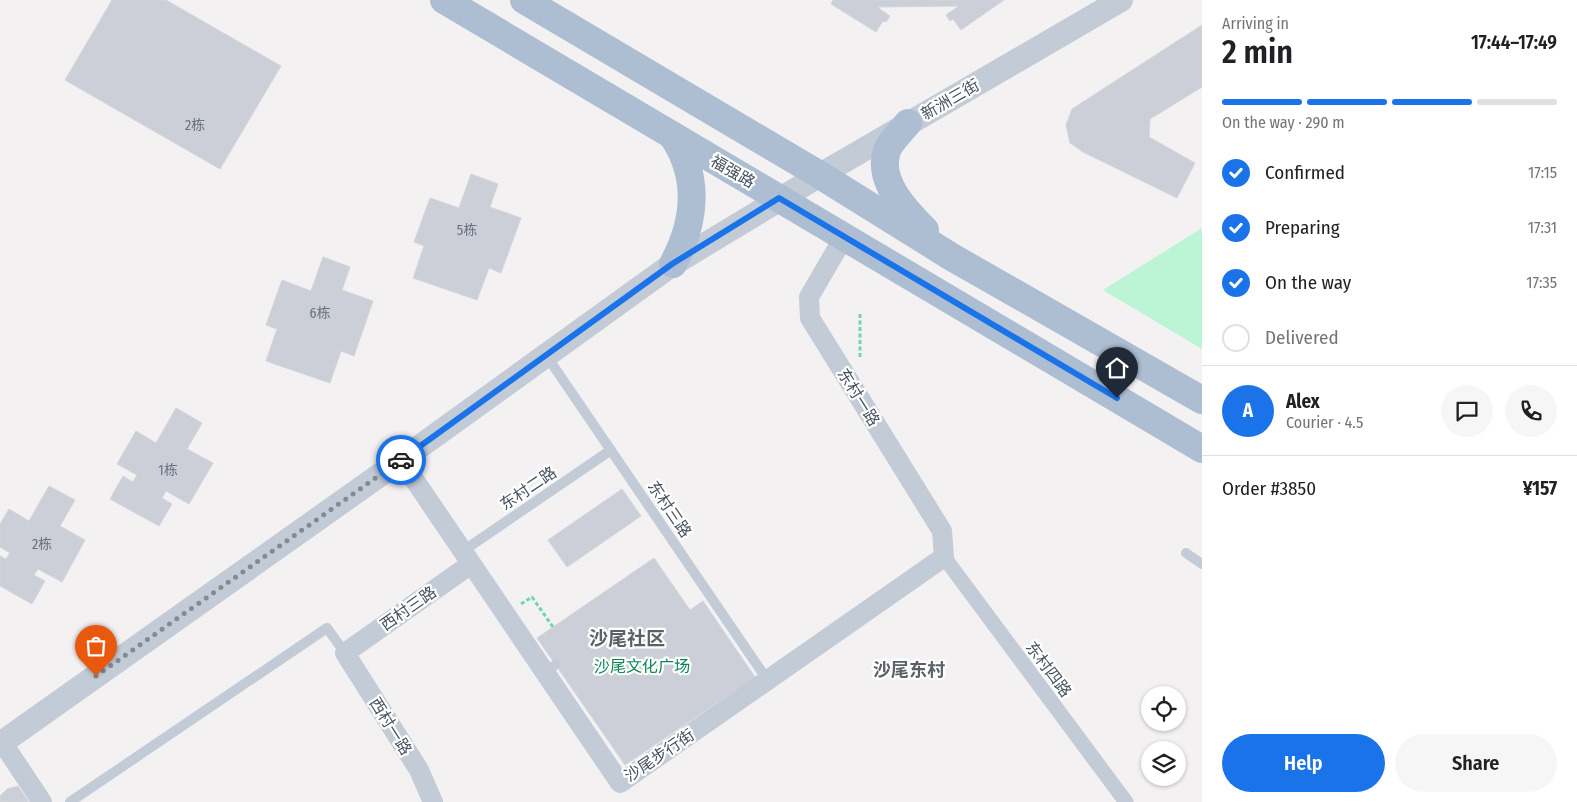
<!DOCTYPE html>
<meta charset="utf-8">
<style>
:root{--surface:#fff;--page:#f6f6f6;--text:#202124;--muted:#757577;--line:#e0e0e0;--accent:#1a73e8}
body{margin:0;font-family:"Fira Sans Condensed","Noto Sans SC",sans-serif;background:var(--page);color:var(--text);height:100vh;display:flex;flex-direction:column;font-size:19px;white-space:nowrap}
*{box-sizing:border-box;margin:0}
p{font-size:16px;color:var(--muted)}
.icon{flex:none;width:28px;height:28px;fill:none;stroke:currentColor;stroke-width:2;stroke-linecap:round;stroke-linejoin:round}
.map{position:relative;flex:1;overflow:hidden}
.sheet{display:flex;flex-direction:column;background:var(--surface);width:375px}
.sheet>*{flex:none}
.fabs{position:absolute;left:1141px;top:686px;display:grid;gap:10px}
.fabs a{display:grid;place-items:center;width:45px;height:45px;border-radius:50%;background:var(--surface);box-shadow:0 1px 4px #0004;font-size:25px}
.pin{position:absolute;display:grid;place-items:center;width:42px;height:42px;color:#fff;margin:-51px -21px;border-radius:50% 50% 50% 0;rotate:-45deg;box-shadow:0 0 5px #0007}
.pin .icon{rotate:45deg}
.courier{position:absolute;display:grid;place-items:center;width:50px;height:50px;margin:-25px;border:4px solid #1a73e8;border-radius:50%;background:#fff;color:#222;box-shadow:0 1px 6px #0007}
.head em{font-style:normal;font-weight:600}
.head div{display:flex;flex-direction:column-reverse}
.head{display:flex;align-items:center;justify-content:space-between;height:85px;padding:0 20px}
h1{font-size:32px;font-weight:600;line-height:38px}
.bar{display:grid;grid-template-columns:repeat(4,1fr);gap:8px 5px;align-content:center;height:60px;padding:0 20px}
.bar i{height:6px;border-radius:4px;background:var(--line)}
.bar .active{background:var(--accent)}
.bar p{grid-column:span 4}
.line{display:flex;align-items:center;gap:12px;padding:0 20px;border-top:1px solid var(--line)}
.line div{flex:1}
.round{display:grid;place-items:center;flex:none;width:52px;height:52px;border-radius:26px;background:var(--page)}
ol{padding:0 20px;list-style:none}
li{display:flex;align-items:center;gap:15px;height:55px}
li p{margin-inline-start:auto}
li .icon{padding:5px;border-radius:50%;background:var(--accent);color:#fff;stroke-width:4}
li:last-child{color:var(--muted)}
li i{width:28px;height:28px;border:2px solid var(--line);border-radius:50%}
.button{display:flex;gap:10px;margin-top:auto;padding:10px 20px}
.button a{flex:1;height:58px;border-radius:30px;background:var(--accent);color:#fff;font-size:20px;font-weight:600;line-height:58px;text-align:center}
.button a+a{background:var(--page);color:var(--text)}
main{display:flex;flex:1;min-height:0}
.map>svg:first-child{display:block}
.green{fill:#bbf5d6}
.building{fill:#cccfd7;stroke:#d4d6dd}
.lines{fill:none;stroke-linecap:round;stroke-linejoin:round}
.path{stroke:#6ed8ad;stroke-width:3;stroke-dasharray:4 2.5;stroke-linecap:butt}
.service{stroke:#c3cbd7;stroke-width:10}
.pedestrian{stroke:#c3cbd7;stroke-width:15}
.minor{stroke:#c3cbd7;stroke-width:20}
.tertiary{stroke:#c3cbd7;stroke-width:24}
.primary{stroke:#adbdd2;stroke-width:28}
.done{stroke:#838a93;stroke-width:5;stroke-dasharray:0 9}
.route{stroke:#1a73e8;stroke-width:6}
.labels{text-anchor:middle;stroke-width:4.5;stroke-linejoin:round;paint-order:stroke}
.number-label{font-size:14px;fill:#68717e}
.street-label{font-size:16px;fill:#465261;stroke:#fff}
.park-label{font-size:16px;fill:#0c8754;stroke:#fff}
.neighbourhood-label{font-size:18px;font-weight:bold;fill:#5c6067;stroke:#fff}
.quarter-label{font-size:19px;font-weight:bold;fill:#5c6067;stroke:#fff}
</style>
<main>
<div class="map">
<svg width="1202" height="802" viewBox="0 0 1202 802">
<rect width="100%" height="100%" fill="#f3f1f1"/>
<!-- green -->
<polygon class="green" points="1202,228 1202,349 1103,290"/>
<!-- building -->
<g class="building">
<polygon points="112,0 166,0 281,66 220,169 65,80"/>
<polygon points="833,0 1004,0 961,30 953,19 950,21 946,15 959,6 877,7 890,16 886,22 883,21 876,32 831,4"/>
<polygon points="1202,25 1202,87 1150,119 1149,137 1195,163 1177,198 1083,152 1070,143 1066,125 1072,109"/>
<polygon points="471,174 498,184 490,207 521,218 501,273 489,268 477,300 413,278 424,246 414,242 430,198 459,208"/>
<polygon points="323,257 350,267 342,290 373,301 354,356 341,351 330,383 266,361 277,329 266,325 282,280 311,291"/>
<polygon points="176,408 202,423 187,449 213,463 189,504 166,491 162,498 172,504 159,526 110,499 123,476 133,482 137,475 117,464 136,431 156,443"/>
<polygon points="49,486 75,500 60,526 85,540 62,582 38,569 34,575 45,581 32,604 0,586 0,556 6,559 10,553 0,547 0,524 9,509 29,521"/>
<polygon points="622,489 641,516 567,567 548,540"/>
<polygon points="654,558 690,610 703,601 755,677 625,765 537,638"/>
<polygon points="18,786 29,802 0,802 0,796 7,789"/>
</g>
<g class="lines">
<!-- path -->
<g class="path">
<polyline points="860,314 860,359"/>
<polyline points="521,604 532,597 553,627"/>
</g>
<!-- service -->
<g class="service">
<polyline points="546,355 768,681"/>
<polyline points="463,551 611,450"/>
<polyline points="1186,553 1202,564"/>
<polyline points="545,672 555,665"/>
<polyline points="70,802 327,628 345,653"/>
</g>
<!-- pedestrian -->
<polyline class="pedestrian" points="944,557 1126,802"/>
<!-- minor -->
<g class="minor">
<polyline points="401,460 620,783 944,557 942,531 810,318 809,297 844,237"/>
<polyline points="2,742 42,802"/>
<polyline points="433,802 419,770 345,653 471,564"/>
</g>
<!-- tertiary -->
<polyline class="tertiary" points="0,744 401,460 673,264 820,175 1121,0"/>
<!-- primary -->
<g class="primary">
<polyline points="444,0 1202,449"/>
<polyline points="524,0 820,175 950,256 1202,400"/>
<path d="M908,123C901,131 893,139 888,148C875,179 905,210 925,230"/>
<path d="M672,135C700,176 696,221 673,264"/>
</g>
</g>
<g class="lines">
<!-- done -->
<polyline class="done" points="96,676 401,460"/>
<!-- route -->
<polyline class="route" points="401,460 672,264 779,198 1117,398"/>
</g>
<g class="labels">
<!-- number labels -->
<g class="number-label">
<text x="195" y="130">2栋</text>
<text x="467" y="235">5栋</text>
<text x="320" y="318">6栋</text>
<text x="168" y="475">1栋</text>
<text x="42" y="549">2栋</text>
</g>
<!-- street labels -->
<g class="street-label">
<text transform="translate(950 99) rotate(-30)" y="6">新洲三街</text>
<text transform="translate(733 171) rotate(30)" y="6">福强路</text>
<text transform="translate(859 397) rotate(58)" y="6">东村一路</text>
<text transform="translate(528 488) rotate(-34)" y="6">东村二路</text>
<text transform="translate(670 509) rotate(56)" y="6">东村三路</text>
<text transform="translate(408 608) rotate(-35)" y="6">西村三路</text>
<text transform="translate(1049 669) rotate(53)" y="6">东村四路</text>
<text transform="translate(391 726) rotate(58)" y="6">西村一路</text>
<text transform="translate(659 755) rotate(-34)" y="6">沙尾步行街</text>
</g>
<!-- park labels -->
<g class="park-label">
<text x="642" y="672">沙尾文化广场</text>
</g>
<!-- neighbourhood labels -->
<g class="neighbourhood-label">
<text x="909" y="676">沙尾东村</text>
</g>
<!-- quarter labels -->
<g class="quarter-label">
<text x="627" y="645">沙尾社区</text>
</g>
</g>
</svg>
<div class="fabs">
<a><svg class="icon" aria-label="locate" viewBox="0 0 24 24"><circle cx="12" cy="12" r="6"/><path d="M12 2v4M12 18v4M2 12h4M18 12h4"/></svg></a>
<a><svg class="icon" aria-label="layers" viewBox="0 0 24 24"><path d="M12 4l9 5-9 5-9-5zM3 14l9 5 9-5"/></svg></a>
</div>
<div class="pin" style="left:96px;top:676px;background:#ea580c"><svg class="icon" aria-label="bag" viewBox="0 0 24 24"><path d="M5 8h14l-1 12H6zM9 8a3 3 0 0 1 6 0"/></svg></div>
<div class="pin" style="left:1117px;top:398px;background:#1f2937"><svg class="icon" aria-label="home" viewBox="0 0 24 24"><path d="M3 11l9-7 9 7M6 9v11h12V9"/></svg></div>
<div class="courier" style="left:401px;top:460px"><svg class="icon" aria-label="car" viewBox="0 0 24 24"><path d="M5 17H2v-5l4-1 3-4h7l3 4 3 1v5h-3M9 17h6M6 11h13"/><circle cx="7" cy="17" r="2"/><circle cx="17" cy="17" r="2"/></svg></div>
</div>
<section class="sheet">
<div class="head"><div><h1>2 min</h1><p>Arriving in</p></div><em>17:44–17:49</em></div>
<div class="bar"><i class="active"></i><i class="active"></i><i class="active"></i><i></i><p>On the way · 290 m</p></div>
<ol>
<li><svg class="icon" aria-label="check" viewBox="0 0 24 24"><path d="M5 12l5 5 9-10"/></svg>Confirmed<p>17:15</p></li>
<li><svg class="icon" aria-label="check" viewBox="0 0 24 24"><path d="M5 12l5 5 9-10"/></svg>Preparing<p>17:31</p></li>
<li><svg class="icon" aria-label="check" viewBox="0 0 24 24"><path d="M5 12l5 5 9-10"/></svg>On the way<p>17:35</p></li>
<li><i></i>Delivered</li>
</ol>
<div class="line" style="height:90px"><b class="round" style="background:var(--accent);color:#fff">A</b><div><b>Alex</b><p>Courier · 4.5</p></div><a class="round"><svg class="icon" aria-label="chat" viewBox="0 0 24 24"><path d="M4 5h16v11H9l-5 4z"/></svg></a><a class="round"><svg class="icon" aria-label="phone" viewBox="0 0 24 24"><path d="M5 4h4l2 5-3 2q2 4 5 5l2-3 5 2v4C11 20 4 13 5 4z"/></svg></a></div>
<div class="line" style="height:65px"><div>Order #3850</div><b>¥157</b></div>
<div class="button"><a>Help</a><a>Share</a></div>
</section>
</main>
